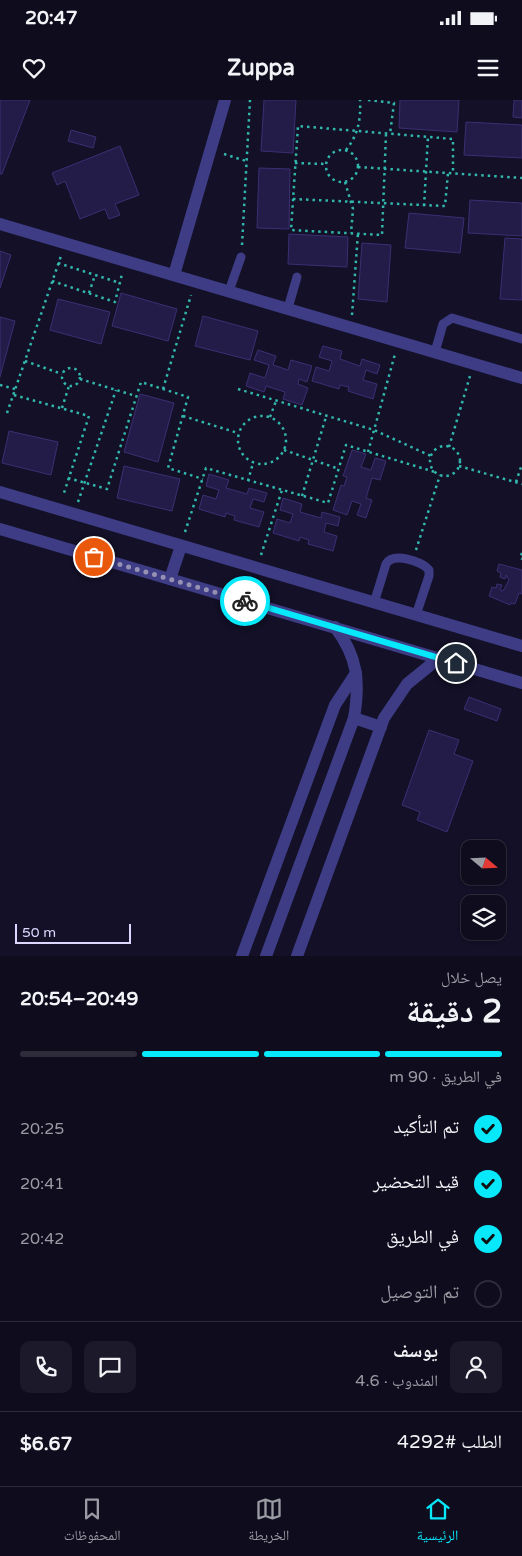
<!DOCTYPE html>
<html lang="ar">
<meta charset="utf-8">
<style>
:root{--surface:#0e0c1d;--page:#1c1a2a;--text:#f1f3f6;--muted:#9b9ba4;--line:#2e2c3b;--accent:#07e9fb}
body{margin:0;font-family:"Varela Round","Noto Naskh Arabic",sans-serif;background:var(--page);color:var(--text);direction:rtl;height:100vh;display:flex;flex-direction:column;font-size:19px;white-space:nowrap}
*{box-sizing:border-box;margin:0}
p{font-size:16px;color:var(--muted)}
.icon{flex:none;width:28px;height:28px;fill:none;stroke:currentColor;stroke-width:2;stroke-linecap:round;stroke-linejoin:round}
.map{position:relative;height:856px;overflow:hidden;direction:ltr}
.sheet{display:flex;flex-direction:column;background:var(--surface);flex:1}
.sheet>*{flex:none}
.needle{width:32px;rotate:109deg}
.controls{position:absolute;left:461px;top:740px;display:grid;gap:10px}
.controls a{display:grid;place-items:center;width:45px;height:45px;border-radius:10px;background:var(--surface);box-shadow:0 1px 4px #0004,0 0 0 1px var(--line);font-size:25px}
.scale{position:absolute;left:15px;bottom:12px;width:116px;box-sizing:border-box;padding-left:5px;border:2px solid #dbd7fe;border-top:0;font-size:14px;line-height:18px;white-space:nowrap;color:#dbd7fe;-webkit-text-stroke:4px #131027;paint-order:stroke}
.pin{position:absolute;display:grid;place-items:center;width:42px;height:42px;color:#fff;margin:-21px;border:2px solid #fff;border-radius:50%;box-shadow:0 1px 5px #0007}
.courier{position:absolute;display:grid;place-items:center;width:50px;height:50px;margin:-25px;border:4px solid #07e9fb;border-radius:50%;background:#fff;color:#222;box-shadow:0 1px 6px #0007}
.headline em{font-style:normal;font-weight:800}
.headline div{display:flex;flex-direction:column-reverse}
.headline{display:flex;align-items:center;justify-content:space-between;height:85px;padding:0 20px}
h1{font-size:32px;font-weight:800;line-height:38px}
.bar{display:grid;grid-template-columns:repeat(4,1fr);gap:8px 5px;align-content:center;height:60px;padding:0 20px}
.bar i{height:6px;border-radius:4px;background:var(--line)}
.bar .on{background:var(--accent)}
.bar p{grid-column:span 4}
.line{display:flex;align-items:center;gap:12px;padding:0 20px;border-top:1px solid var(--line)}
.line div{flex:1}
.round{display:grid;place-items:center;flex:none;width:52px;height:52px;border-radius:10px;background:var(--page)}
ol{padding:0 20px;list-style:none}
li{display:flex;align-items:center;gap:15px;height:55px}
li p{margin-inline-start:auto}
li .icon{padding:5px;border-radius:50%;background:var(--accent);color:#111;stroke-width:4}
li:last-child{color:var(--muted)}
li i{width:28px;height:28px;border:2px solid var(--line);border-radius:50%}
.status{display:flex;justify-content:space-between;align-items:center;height:35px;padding:0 25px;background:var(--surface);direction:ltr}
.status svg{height:14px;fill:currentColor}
header{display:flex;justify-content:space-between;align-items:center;height:65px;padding:0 20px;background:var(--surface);font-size:22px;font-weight:800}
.menu{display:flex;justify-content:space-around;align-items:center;height:70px;border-top:1px solid var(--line);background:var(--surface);font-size:14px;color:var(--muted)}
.menu a{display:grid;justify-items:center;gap:2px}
.menu .on{color:var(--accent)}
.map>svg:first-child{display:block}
.building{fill:#241c48;stroke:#3b2f73}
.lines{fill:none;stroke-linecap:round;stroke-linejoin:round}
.path{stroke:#32b7ac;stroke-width:2.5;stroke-dasharray:2.5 4;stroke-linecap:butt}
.lane{stroke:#3d3c85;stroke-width:9}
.street{stroke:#3d3c85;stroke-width:12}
.done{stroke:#9591b3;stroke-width:5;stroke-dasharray:0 9}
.route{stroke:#07e9fb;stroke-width:6}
</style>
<div class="status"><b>20:47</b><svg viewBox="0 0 49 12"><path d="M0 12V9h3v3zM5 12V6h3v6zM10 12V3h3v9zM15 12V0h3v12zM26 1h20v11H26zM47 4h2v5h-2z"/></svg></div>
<header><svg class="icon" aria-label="menu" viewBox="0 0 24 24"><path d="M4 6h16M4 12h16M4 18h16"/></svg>Zuppa<svg class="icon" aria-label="heart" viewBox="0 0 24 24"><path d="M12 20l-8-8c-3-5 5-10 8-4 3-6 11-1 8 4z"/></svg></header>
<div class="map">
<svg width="522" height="856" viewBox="0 0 522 856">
<rect width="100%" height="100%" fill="#131027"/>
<!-- building -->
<g class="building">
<polygon points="0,0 30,0 2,74 0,74"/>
<polygon points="264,0 296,0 293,53 261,51"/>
<polygon points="400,0 459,0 457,32 399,28"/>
<polygon points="514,0 522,0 522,18 513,17"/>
<polygon points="466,22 522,25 522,58 464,55"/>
<polygon points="71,30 96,37 93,48 68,41"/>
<polygon points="120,46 139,95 115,104 120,115 109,119 105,109 80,119 65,81 57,85 52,73"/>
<polygon points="259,68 290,69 289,129 257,128"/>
<polygon points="470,100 522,103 522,136 468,133"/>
<polygon points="409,113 464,118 460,153 405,148"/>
<polygon points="289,134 348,137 347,167 288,164"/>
<polygon points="505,138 522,139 522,200 500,199"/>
<polygon points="362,143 391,145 387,202 358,199"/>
<polygon points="0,151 11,155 0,188"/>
<polygon points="121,193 177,209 168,241 112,226"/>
<polygon points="58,199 110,212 101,244 50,230"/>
<polygon points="203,216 258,231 250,260 195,246"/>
<polygon points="0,217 15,221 0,277"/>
<polygon points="323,246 342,251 340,259 360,266 362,259 380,265 377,274 366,270 363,280 377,284 373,299 348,291 349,287 340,285 339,289 312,281 316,267 329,271 332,261 319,257"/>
<polygon points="258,250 276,256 273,265 288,270 291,260 312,266 307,282 299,279 298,284 308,288 302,305 283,299 285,292 266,286 264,292 246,286 250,273 265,278 269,265 254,260"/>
<polygon points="140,294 174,303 158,362 124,352"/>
<polygon points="9,331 58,342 51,375 2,363"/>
<polygon points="352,350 366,354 361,367 371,370 375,358 386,361 380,380 372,378 366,398 372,400 366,418 357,415 361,404 352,401 347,415 333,410 341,385 344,386 347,377 343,376"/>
<polygon points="124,366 180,379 172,411 117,398"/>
<polygon points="209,374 229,380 226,388 247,394 249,388 267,393 264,402 253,399 250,408 264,412 259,427 234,420 235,416 226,413 225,417 199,409 203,395 216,399 219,390 206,386"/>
<polygon points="283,398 302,404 300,412 321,418 322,412 340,417 338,426 326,423 324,432 337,436 333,451 308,444 309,440 300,437 299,441 273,433 277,419 290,423 293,414 280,410"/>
<polygon points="499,464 522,470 522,494 519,493 515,504 511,503 510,505 489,496 492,487 496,488 497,484 502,485 500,490 503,491 509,480 506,475 505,479 500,477 501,473 497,471"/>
<polygon points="469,597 501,609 497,621 464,609"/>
<polygon points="429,630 459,640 454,654 473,661 447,732 417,720 420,712 402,705"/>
</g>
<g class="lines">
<!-- path -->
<g class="path">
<polyline points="368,0 394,3 390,34"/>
<polyline points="386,34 382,135 291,130 298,26 453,39 453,73"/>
<circle cx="342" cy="66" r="16"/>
<path d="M346,50C358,35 361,20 360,0"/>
<polyline points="224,54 246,61"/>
<polyline points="295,63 326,64"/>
<polyline points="358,67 522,78"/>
<polyline points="345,82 353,109 351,133"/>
<polyline points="293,99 445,106 448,73"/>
<polyline points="424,106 428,37"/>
<polyline points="242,145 250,0"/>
<polyline points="58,163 120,183"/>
<polyline points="52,181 115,202 122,174"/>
<polyline points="89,193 95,175"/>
<polyline points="352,215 358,133"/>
<polyline points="25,261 62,274"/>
<circle cx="71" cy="277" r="9"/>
<polyline points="80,279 136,296"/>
<polyline points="0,285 15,289"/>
<polyline points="163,289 191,195"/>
<polyline points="238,289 374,330 431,356"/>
<polyline points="14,295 89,316 63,396"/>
<polyline points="62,308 69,286"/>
<polyline points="7,313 61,156"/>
<circle cx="262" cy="340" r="24"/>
<polyline points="183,316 238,333"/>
<polyline points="270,317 276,301"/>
<circle cx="445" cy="361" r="15"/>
<polyline points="449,347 470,276"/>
<polyline points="284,350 339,369"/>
<polyline points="368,352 395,254"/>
<polyline points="459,366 522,384"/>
<polyline points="68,378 107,389 141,282 188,297 168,368 203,379"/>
<polyline points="248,381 253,363"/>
<polyline points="516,382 522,364"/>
<polyline points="302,396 326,317"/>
<polyline points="78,402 116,290"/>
<polyline points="185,432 206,368 328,403 346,345 435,372"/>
<polyline points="416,450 440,375"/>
<polyline points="522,453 520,458 522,459"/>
<polyline points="261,455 282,390"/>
</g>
<!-- lane -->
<g class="lane">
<polyline points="229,191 241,157"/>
<polyline points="288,208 297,177"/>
<polyline points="435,252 443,224 452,218 522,239"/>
<path d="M374,503L386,464C393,452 422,461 429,470V476L416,515"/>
</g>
<!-- street -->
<g class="street">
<polyline points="0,124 522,278"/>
<polyline points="174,175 225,0"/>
<polyline points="0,392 522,546"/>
<polyline points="0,429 522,583"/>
<polyline points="170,479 181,446"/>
<polyline points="354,618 381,627"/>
<polyline points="242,856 335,605 356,573"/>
<path d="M266,856L354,618C360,582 358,557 335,527"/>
<polyline points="297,856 384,618 407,584 439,558"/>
</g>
</g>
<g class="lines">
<!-- done -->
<polyline class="done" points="94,457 245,501"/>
<!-- route -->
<polyline class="route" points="245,501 456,563"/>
</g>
</svg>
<div class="controls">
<a><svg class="needle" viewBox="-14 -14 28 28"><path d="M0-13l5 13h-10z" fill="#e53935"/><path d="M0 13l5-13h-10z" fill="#9b9ba4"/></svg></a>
<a><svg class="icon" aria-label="layers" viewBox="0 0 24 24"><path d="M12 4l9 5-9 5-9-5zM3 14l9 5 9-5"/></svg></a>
</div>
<div class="scale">50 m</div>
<div class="pin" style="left:94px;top:457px;background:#ea580c"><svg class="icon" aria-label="bag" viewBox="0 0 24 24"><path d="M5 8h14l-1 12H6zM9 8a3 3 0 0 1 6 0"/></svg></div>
<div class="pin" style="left:456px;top:563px;background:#1f2937"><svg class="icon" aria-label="home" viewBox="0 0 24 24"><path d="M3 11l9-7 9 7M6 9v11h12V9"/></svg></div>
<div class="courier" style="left:245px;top:501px"><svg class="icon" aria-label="bike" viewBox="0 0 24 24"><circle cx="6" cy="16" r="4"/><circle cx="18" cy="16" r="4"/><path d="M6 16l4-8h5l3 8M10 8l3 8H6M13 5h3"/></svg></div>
</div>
<section class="sheet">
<div class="headline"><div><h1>2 دقيقة</h1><p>يصل خلال</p></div><em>20:49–20:54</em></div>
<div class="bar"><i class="on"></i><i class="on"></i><i class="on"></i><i></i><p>في الطريق · 90 m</p></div>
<ol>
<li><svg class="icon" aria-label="check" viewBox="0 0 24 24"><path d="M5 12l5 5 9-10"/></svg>تم التأكيد<p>20:25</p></li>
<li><svg class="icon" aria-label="check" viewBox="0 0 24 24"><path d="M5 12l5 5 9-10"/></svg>قيد التحضير<p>20:41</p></li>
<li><svg class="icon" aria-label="check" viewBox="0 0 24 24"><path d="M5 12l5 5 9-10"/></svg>في الطريق<p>20:42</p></li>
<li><i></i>تم التوصيل</li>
</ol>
<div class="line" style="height:90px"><a class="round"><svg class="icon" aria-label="person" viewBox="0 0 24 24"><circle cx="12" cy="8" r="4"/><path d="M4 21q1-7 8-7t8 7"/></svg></a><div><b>يوسف</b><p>المندوب · 4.6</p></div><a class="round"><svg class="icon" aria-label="chat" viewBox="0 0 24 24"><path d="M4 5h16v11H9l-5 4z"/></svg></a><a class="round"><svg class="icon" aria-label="phone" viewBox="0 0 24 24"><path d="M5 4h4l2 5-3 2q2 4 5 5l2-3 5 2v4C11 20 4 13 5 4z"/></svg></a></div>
<div class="line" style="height:65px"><div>الطلب #4292</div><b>$6.67</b></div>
</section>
<nav class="menu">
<a class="on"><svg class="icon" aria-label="home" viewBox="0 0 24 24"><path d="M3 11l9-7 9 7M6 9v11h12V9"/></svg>الرئيسية</a>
<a><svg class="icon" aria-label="map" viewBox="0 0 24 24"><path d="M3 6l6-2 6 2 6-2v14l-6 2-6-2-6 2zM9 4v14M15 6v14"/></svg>الخريطة</a>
<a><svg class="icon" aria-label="saved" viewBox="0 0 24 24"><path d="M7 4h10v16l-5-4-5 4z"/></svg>المحفوظات</a>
</nav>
